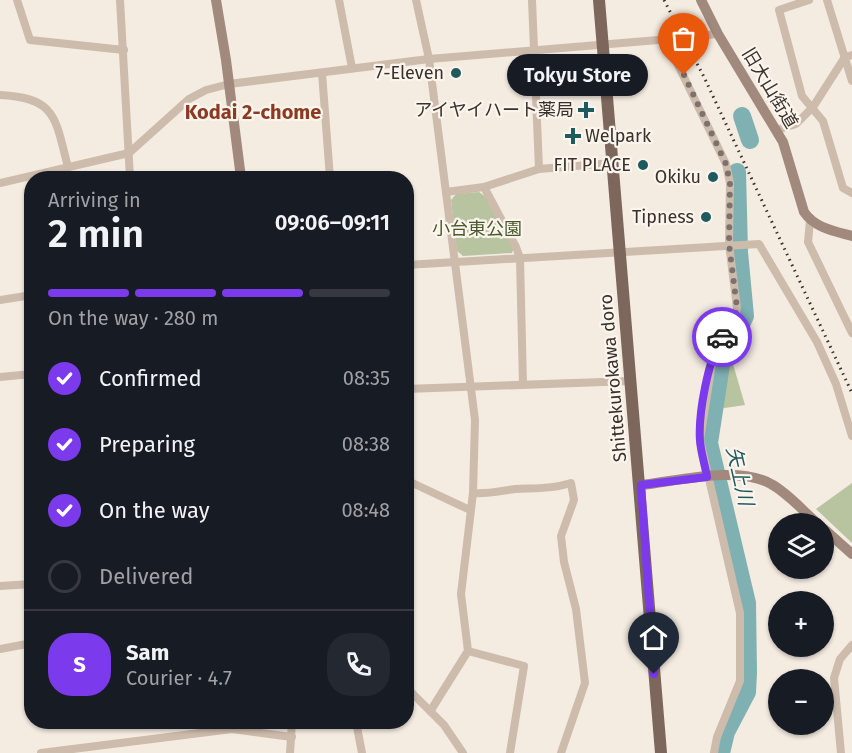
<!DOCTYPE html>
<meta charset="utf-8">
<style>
:root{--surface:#171b24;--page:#242831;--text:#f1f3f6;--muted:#9ea1a6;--line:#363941;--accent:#7c3aed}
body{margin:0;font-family:"Fira Sans","Noto Sans JP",sans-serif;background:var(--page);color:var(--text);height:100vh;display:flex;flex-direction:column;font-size:22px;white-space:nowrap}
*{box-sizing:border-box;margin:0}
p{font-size:20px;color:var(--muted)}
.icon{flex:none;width:33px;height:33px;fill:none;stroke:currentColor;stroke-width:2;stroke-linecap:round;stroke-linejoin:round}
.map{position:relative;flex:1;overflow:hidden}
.side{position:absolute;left:24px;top:171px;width:390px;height:558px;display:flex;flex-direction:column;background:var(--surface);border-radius:24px;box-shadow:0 2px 4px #0004}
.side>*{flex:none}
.buttons{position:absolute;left:768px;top:513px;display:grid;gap:12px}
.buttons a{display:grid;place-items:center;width:66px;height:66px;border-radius:50%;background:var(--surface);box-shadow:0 2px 4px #0004;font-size:30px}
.pin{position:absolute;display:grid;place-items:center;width:51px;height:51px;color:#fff;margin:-62px -26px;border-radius:50% 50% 50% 0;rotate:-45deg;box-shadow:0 0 6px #0007}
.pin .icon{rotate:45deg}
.courier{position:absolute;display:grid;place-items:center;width:60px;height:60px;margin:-30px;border:4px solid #7c3aed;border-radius:50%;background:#fff;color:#222;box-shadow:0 2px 8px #0007}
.bubble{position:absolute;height:42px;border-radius:21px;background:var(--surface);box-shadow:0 2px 4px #0004;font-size:20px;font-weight:600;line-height:42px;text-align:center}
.summary em{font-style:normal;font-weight:600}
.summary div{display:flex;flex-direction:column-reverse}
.summary{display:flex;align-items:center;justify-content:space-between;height:102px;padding:0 24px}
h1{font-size:39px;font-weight:600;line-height:45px}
.bar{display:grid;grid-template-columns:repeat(4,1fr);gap:9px 6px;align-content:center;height:72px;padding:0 24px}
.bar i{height:8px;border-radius:4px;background:var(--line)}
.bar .selected{background:var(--accent)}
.bar p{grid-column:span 4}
.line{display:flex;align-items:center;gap:15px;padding:0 24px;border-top:2px solid var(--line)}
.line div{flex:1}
.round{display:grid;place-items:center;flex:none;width:63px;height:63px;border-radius:24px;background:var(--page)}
ol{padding:0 24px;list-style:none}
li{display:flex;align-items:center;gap:18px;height:66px}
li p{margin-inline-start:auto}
li .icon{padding:6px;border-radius:50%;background:var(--accent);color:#fff;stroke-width:4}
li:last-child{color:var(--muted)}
li i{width:33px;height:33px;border:3px solid var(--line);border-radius:50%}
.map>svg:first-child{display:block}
.green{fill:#b8c4a0}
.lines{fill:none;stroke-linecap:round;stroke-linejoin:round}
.river{stroke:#7fb0b2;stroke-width:18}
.street{stroke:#cdbbac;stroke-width:8}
.secondary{stroke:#a18a7d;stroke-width:10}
.primary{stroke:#7d675c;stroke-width:12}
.rail{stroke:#3b302b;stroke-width:3;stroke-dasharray:1.5 4.5;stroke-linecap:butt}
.done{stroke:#7c716b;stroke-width:6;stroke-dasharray:0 10.8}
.route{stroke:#7c3aed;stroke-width:8}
.poi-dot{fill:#1f5a5e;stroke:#fbf5ee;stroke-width:2}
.labels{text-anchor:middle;stroke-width:4.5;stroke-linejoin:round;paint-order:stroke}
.poi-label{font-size:18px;fill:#3b302b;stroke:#fbf5ee;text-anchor:end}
.street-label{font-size:18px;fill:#3b302b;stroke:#fbf5ee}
.park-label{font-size:18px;fill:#4a5a2e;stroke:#fbf5ee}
.neighbourhood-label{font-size:20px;font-weight:bold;fill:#8c3b22;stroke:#fbf5ee}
.water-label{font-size:20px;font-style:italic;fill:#1f5a5e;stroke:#fbf5ee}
</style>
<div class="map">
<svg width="852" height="753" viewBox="0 0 852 753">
<rect width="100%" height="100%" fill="#f4ebe1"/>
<!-- green -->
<g class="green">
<polygon points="479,192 486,197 514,247 512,253 463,256 457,251 451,200 456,194"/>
<polygon points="730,354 745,405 718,409 722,366"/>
<polygon points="852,483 852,543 816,509"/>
</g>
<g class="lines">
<!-- river -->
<g class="river">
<polyline points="742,116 750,140"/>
<polyline points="721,753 726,732 747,692 748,673 747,603 709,443 721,365 745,316 739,252 737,172"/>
</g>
<!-- street -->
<g class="street">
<polyline points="17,0 30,40 124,50"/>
<polyline points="120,0 130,178"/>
<polyline points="339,0 352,68"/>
<polyline points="416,0 429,59 475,420 473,493 461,594 468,651 431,710"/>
<polyline points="532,0 539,169"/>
<polyline points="809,0 779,10 802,96 823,121 843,188 852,193"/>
<polyline points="827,0 852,81"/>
<polyline points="695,36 718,34"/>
<polyline points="666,40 726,164 730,183 729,244 737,308 735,316 713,357 700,440 740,613 740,681 717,737 714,753"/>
<polyline points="322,73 330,178"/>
<path d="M0,95C57,98 55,118 68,167"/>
<polyline points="777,130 796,124 813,107 845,57 852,55"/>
<polyline points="0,183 129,153 189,99 206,90 229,84 429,59 682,38"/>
<polyline points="484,187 516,247 520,258 523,385"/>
<polyline points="446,192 484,187 539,169 612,163"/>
<polyline points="810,221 808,242 852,333"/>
<polyline points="406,265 759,244 817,342 836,384 852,436"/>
<polyline points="0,300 32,295"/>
<polyline points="0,377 32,374"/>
<polyline points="406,389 631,381"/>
<polyline points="406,480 470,510"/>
<path d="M473,493C491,494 499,491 515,489C535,488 552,489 571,483L574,500L561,536L564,562L576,609L585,683L561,753"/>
<polyline points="0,586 32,584"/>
<polyline points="0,649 32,643"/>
<polyline points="468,651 524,666 510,753"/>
<polyline points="406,687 444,725 463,753"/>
<polyline points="356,722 362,753"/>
<polyline points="41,753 232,729 292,737"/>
<polyline points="290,753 292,722"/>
<polyline points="841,753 834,678 840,659 852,645"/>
</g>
<!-- secondary -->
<g class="secondary">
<polyline points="216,0 226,60 241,178"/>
<path d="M701,0L718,34L783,142L804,212C815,228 834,231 852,236"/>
<path d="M641,485C678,481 738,465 771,484C788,493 803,511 818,524"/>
<polyline points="824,529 852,554"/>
</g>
<!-- primary -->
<polyline class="primary" points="599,0 661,753"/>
<!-- rail -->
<polyline class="rail" points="664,0 704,77 852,393"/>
</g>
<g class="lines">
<!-- done -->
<polyline class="done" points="684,75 726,164 730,183 729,244 737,308 735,316 722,337"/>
<!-- route -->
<path class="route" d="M654,674L641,485L707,477C705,465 701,453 700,441C698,414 708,360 722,337"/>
</g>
<!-- markers -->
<g class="poi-dot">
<circle cx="456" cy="73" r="6"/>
<path d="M583 101h6v6h6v6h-6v6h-6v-6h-6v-6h6z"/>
<path d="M570 127h6v6h6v6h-6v6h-6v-6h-6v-6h6z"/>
<circle cx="643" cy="165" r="6"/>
<circle cx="713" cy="177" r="6"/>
<circle cx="706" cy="217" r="6"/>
</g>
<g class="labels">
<!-- poi labels -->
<g class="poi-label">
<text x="444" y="79">7-Eleven</text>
<text x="574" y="116">アイヤイハート薬局</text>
<text x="585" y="142" text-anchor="start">Welpark</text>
<text x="631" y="171">FIT PLACE</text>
<text x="701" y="183">Okiku</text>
<text x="694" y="223">Tipness</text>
</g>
<!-- street labels -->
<g class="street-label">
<text transform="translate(770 88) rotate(59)" y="6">旧大山街道</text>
<text transform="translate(613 378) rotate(-95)" y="6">Shittekurokawa doro</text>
</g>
<!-- park labels -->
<g class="park-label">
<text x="477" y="235">小台東公園</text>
</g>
<!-- neighbourhood labels -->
<g class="neighbourhood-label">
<text x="253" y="119">Kodai 2-chome</text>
</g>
<!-- water labels -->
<g class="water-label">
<text transform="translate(740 476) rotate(77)" y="7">矢上川</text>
</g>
</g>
</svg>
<div class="buttons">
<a><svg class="icon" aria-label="layers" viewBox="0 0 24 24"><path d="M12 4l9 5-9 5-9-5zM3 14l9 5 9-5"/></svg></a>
<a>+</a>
<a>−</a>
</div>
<div class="pin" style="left:684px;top:75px;background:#ea580c"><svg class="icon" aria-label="bag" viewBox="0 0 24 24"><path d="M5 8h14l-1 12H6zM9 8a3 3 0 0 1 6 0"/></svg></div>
<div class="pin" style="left:654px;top:674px;background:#1f2937"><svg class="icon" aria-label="home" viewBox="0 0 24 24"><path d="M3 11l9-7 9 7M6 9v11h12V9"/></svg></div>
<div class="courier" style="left:722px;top:337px"><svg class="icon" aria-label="car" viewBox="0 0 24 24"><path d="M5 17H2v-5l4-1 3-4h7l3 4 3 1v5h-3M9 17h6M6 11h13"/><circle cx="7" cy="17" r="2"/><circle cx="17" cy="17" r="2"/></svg></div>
<div class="bubble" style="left:507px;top:54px;width:141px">Tokyu Store</div>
<section class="side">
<div class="summary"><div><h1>2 min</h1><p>Arriving in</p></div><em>09:06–09:11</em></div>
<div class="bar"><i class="selected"></i><i class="selected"></i><i class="selected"></i><i></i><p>On the way · 280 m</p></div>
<ol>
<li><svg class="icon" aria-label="check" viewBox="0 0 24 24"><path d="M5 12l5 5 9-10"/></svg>Confirmed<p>08:35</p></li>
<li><svg class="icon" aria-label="check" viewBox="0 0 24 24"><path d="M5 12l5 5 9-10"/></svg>Preparing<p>08:38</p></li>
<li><svg class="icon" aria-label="check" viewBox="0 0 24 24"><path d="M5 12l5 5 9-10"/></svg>On the way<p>08:48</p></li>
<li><i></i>Delivered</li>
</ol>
<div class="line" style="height:108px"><b class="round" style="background:var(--accent);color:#fff">S</b><div><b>Sam</b><p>Courier · 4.7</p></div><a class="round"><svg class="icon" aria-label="phone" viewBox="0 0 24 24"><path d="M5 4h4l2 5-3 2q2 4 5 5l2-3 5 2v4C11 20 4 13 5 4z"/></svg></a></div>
</section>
</div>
